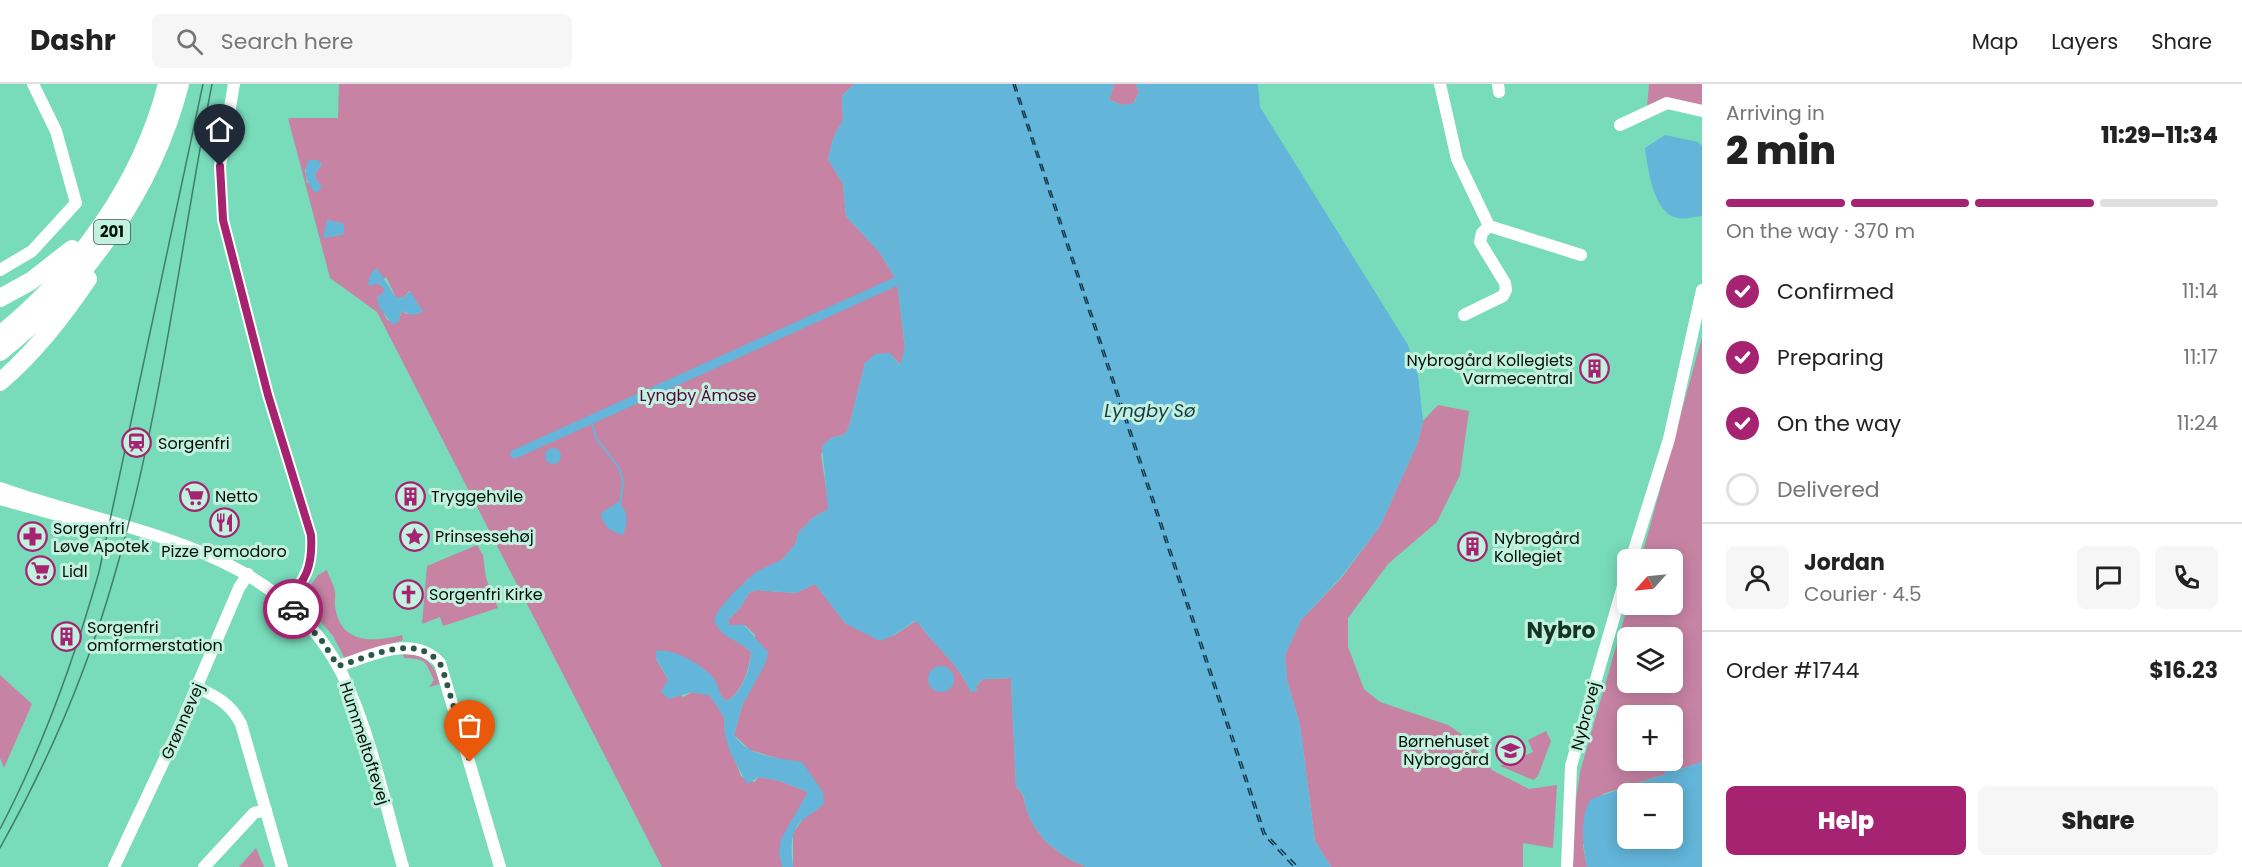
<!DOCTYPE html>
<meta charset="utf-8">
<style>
:root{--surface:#fff;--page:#f6f6f6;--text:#222;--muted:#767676;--line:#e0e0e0;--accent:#a52370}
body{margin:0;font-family:Poppins,sans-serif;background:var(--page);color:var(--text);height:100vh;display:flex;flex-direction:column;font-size:22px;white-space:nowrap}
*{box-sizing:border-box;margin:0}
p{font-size:20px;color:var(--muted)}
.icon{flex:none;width:33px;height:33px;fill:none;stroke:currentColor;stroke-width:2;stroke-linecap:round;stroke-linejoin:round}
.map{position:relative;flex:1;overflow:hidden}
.drawer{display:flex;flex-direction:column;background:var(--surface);width:540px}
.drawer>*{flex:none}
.needle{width:39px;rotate:243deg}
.tools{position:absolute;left:1617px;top:465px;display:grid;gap:12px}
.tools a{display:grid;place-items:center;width:66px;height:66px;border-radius:9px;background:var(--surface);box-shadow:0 3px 15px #0003;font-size:30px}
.pin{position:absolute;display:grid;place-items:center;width:51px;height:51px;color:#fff;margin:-62px -26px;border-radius:50% 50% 50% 0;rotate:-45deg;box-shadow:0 0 6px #0007}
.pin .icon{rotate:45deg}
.courier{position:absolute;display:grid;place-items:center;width:60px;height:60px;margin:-30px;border:4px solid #a52370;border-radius:50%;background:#fff;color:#222;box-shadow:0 2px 8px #0007}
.head em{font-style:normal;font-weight:800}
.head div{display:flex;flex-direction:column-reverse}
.head{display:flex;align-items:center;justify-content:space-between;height:102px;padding:0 24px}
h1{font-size:39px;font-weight:800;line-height:45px}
.bar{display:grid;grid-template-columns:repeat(4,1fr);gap:9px 6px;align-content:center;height:72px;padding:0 24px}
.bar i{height:8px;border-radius:4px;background:var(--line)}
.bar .selected{background:var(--accent)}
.bar p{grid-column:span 4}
.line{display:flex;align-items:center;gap:15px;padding:0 24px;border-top:2px solid var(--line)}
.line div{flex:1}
.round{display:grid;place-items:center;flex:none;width:63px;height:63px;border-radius:9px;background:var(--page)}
ol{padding:0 24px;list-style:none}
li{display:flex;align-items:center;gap:18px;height:66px}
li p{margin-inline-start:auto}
li .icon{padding:6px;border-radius:50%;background:var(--accent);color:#fff;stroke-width:4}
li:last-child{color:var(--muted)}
li i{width:33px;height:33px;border:3px solid var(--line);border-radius:50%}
.primary-button{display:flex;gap:12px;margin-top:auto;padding:12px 24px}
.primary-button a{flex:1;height:69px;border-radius:9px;background:var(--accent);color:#fff;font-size:24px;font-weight:800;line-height:69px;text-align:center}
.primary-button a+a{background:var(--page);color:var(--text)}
header{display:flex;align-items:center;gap:36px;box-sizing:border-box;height:84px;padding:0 30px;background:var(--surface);border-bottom:2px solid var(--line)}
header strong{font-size:28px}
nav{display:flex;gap:33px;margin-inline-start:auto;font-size:21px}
.search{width:420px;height:54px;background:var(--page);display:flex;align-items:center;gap:15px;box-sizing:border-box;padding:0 21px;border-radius:9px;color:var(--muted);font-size:22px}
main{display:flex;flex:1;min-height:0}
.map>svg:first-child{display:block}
.green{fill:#c783a4;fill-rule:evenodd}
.water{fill:#63b5da;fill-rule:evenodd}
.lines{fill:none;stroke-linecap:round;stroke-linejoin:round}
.stream{stroke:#63b5da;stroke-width:2}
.canal{stroke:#63b5da;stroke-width:9}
.ferry{stroke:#143949;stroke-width:1.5;stroke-dasharray:8 6;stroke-linecap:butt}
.minor{stroke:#fff;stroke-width:12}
.highway{stroke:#fff;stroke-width:18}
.tram{stroke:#417e69;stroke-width:1.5}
.done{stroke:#2a5848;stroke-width:6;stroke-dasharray:0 10.8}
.route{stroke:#a52370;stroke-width:8}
.labels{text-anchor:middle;stroke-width:6;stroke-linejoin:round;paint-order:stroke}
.shield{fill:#c3f1df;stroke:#3a544a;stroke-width:1.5}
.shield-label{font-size:15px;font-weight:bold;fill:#00110a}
.poi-label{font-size:16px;fill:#00110a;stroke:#c3f1df;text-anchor:start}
.park-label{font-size:16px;fill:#550036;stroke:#c3f1df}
.street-label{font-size:16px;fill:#00110a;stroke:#c3f1df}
.water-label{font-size:18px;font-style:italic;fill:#143949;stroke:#c3f1df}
.district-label{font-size:22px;font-weight:bold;fill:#143329;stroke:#c3f1df}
</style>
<header>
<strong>Dashr</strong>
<div class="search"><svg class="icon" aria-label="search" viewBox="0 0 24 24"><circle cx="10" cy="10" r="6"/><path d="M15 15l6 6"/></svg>Search here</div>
<nav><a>Map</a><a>Layers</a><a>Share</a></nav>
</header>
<main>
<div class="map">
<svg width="1702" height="783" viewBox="0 0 1702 783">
<rect width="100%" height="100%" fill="#78dbba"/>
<!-- green -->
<g class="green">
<path d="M339,0H854L842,12L843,36L834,52L828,75L843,100L846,132L880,169L897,197L905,264L901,281L889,269L865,279L849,343L844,351L831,354L821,370L829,425L814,433L798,449L796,459L783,475L749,494L718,527L739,558L751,568C750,583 742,610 726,617C720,612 720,608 716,602C697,575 688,571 656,575L668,595L683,613L692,608L710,611L724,633L725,651L741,692L754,698L759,693L780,697L808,708L801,722L782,783H662L377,228L330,194L288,34H338ZM322,80L315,90L317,97L307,99L305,85ZM327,136L344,140V150L329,153ZM386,193L396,214L404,213L409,207L423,228L407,230L402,227L398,238L387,236L377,214L384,208V204L377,199Z"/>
<polygon points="1114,0 1136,0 1139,8 1133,20 1122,21 1109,16"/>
<polygon points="1649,0 1702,0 1702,22 1647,23"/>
<path d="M1702,253V678L1675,687L1671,677L1672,632H1628V676L1662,677L1666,690L1603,710L1583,761L1587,783H1573L1576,716L1580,688L1628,521L1672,520V476L1641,475ZM1628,554H1672V598H1628Z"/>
<polygon points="1438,321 1469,327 1460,391 1437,438 1388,480 1348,534 1348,563 1364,605 1380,618 1448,641 1466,653 1492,686 1529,705 1557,701 1553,764 1523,759 1523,783 1331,783 1315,757 1300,641 1287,596 1285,571 1301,536 1342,493 1380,442 1418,358 1423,337"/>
<polygon points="477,461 483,471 486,494 498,524 443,542 440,533 422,540 427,482"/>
<path d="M327,486C329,493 334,501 335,508C336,513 334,518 335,522C340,561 374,558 402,551L403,556L345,575L333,552L301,515L318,491Z"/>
<path d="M815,500L846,540L893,552L916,537C922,542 925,549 931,555C948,574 959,583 971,608L983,595L1011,594L1016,703C1025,709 1024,718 1027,727C1037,755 1061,773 1087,783H793V749L803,735L824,719L776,674L750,666L734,651L742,622L753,600L755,551L745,541H729L728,536L740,524L749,509L757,506L796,509Z"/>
<path d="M403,570C424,569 435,580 440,600L429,603L434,596C425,577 427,575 404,574Z"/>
<polygon points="0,591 32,620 4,684 0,674"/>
<polygon points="1546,647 1551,657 1538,692 1533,696 1500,682 1533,668 1528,656"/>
<polygon points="256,764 264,783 239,783"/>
</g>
<!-- water -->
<g class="water">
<path d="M1114,0L1109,16L1122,21L1134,19L1139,8L1136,0H1258L1260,23L1408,261L1418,291L1423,337L1418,358L1380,442L1341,493L1301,536L1285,571L1287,596L1300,641L1315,757L1331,783H1087C1061,773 1037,755 1027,727C1024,718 1026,709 1016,703L1011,594L983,595L977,601V607L971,608C959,583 948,574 931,555C925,549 922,541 915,537L892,552L880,557L846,540L815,500L796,509L757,506L749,509L740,524L728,536L729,541H744L768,568L766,578L742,622L734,651C748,673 779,674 802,678L823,708L824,719C818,726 812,729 805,734C789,745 791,766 793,783H782L779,769L781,755L808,708L780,697L759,693L747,700L730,668L725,651L724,633L710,612L692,608L669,615L661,608L668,595L656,574V567C673,563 705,582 715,596C720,604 718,611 726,617C742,611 751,583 751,568C738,555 721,555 714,536L718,527L733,509L756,488L783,475L796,459L798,449L814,433L828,425L822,362L831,354L844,351L849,343L865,279L875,270L890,269L900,281L905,264L897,197L880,169L846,132L843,100L828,75L834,52L843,36L842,12L854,0Z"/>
<path d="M1665,51L1698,58L1702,62V132C1695,132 1685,136 1678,134C1653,130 1648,84 1645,64Z"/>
<path d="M309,76H317L322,80L315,90L317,97L322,102L319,107L314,108C306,97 303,88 309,76Z"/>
<polygon points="327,136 344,140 344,150 323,154"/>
<polygon points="377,184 396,214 404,213 410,207 423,228 413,231 402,227 398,238 393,241 379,223 377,214 384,208 384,204 377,199 370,202 368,199 371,189"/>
<circle cx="553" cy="372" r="8"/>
<path d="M618,418C629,427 628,439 623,451C610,447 603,443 601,429Z"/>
<circle cx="941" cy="595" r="13"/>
<path d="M1662,677H1671L1675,687L1702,678V783H1587C1583,762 1579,734 1591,715L1666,690ZM1628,710H1672V754H1628Z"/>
</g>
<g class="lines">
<!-- stream -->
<polyline class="stream" points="591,335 596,354 619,384 623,397 620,420"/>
<!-- canal -->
<polyline class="canal" points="515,370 897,197"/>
<!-- ferry -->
<g class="ferry">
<polyline points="1013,0 1263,750 1294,783"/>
<polyline points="1015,0 1265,749 1298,783"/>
</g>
<!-- minor -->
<g class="minor">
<path d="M234,0L220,82L223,136L268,311L311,451C313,482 306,494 287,519"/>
<polyline points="1440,0 1457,75 1489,142 1581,171"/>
<polyline points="1498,0 1499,8"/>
<polyline points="1620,41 1667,19 1702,27"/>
<polyline points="0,186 32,167 76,119 56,47 33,0"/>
<polyline points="1464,231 1503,212 1506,206 1505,199 1480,158 1482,149 1489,142"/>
<path d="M0,404C128,450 289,461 349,605C373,661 386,724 403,783"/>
<polyline points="0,415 97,442"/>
<polyline points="1631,476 1669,355 1702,206"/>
<path d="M338,582C371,572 413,549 440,579L500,783"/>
<path d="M197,603C217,613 231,620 241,640L282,783"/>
<polyline points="114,783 176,651 239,504 248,490"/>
<polyline points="204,783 254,729 266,726"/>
<polyline points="1567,783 1571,682 1628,485"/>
</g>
<!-- highway -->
<g class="highway">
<polyline points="0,214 31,197 72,165"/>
<path d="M0,251C78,188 142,98 167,0"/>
<path d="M0,268C85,200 153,106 180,0"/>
<path d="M0,298C35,268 62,233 88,195"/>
</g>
<!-- tram -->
<g class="tram">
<path d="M0,745C43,663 74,576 99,488L203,0"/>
<path d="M0,764C48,678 87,588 114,493C161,333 180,164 212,0"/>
</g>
</g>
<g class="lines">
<!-- done -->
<path class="done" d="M293,525L322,557L338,582C371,573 419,546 442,583L470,678"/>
<!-- route -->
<path class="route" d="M220,82L223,136L268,311L311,451C313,483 306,494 287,519L293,525"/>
</g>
<!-- icons -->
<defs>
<symbol id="building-ring" viewBox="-11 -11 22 22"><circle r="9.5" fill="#c3f1df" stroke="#a52370" stroke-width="1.5"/><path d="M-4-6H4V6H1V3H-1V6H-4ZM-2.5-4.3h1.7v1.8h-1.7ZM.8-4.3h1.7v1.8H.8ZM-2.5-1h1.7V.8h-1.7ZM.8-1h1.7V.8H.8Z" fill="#a52370"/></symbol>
<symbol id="station-ring" viewBox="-11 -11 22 22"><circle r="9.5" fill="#c3f1df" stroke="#a52370" stroke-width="1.5"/><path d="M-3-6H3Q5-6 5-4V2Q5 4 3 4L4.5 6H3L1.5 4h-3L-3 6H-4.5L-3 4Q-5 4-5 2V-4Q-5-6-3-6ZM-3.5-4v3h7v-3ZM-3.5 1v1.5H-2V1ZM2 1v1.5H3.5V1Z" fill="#a52370"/></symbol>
<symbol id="supermarket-ring" viewBox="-11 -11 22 22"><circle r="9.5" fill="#c3f1df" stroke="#a52370" stroke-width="1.5"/><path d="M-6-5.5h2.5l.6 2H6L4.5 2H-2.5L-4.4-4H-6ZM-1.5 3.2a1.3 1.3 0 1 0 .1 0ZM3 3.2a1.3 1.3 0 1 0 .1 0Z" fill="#a52370"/></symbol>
<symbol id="restaurant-ring" viewBox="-11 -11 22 22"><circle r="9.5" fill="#c3f1df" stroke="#a52370" stroke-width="1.5"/><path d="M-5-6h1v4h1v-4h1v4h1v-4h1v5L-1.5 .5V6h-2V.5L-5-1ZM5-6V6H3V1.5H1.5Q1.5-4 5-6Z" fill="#a52370"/></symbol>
<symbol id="sight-ring" viewBox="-11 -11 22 22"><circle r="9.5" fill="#c3f1df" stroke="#a52370" stroke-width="1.5"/><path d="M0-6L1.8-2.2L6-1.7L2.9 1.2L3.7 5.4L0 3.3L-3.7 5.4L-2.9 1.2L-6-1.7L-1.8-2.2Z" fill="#a52370"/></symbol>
<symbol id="pharmacy-ring" viewBox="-11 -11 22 22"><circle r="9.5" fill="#c3f1df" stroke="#a52370" stroke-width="1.5"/><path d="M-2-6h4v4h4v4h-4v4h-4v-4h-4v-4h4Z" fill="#a52370"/></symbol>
<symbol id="church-ring" viewBox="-11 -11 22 22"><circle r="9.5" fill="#c3f1df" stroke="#a52370" stroke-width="1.5"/><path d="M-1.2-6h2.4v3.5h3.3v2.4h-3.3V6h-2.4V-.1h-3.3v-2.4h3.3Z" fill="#a52370"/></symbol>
<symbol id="school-ring" viewBox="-11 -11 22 22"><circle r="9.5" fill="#c3f1df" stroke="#a52370" stroke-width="1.5"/><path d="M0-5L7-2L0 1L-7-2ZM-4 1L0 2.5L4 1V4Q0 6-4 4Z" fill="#a52370"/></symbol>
</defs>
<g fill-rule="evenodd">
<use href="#building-ring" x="1578" y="268" width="33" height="33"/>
<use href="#station-ring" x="120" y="342" width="33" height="33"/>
<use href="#supermarket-ring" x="178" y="396" width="33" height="33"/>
<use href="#building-ring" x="394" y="396" width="33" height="33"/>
<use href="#restaurant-ring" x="208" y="422" width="33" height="33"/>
<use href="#sight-ring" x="398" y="436" width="33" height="33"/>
<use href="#pharmacy-ring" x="16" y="436" width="33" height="33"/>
<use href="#building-ring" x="1456" y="446" width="33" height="33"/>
<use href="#supermarket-ring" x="24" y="470" width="33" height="33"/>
<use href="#church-ring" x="392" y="494" width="33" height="33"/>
<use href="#building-ring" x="50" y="536" width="33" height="33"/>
<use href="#school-ring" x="1494" y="650" width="33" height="33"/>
</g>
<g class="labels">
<!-- shield labels -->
<rect class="shield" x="94" y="136" width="36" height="24" rx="4.5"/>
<g class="shield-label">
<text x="112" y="153">201</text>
</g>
<!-- poi labels -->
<g class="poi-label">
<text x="1573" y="282" text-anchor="end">Nybrogård Kollegiets<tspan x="1573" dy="18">Varmecentral</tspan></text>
<text x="158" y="365">Sorgenfri</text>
<text x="215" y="418">Netto</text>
<text x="431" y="418">Tryggehvile</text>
<text x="53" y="450">Sorgenfri<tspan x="53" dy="18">Løve Apotek</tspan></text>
<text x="435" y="458">Prinsessehøj</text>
<text x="1494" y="460">Nybrogård<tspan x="1494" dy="18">Kollegiet</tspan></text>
<text x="224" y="473" text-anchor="middle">Pizze Pomodoro</text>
<text x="62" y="493">Lidl</text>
<text x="429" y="516">Sorgenfri Kirke</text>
<text x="87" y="549">Sorgenfri<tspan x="87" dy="18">omformerstation</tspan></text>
<text x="1489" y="663" text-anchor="end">Børnehuset<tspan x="1489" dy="18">Nybrogård</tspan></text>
</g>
<!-- park labels -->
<g class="park-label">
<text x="698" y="317">Lyngby Åmose</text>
</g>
<!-- street labels -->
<g class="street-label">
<text transform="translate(1585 632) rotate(-75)" y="6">Nybrovej</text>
<text transform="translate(182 637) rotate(-66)" y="6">Grønnevej</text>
<text transform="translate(365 659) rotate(72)" y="6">Hummeltoftevej</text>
</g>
<!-- water labels -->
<g class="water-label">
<text x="1150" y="333">Lyngby Sø</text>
</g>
<!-- district labels -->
<g class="district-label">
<text x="1561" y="554">Nybro</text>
</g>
</g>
</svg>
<div class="tools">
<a><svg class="needle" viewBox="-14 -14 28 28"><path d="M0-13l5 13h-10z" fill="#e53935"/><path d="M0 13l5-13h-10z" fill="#767676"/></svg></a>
<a><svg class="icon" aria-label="layers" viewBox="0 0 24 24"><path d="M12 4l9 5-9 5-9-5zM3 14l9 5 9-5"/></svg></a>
<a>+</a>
<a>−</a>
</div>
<div class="pin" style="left:470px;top:678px;background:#ea580c"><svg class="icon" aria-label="bag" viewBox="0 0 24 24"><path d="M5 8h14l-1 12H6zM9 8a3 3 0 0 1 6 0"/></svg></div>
<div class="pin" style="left:220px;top:82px;background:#1f2937"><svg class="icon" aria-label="home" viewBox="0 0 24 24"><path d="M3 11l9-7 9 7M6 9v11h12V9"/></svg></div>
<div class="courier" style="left:293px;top:525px"><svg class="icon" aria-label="car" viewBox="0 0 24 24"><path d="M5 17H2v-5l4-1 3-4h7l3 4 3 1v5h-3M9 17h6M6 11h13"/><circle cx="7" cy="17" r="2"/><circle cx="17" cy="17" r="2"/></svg></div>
</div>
<section class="drawer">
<div class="head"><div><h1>2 min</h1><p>Arriving in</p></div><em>11:29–11:34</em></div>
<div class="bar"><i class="selected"></i><i class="selected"></i><i class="selected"></i><i></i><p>On the way · 370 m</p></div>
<ol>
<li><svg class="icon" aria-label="check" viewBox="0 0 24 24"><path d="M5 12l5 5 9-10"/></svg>Confirmed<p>11:14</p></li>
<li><svg class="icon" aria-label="check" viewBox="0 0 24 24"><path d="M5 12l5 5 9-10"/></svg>Preparing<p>11:17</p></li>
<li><svg class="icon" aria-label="check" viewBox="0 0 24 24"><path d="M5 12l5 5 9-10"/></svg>On the way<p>11:24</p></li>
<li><i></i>Delivered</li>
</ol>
<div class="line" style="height:108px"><a class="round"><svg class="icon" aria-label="person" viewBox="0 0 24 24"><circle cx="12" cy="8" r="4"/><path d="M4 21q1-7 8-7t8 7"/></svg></a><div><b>Jordan</b><p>Courier · 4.5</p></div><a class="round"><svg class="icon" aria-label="chat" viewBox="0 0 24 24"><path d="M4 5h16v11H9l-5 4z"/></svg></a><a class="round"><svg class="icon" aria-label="phone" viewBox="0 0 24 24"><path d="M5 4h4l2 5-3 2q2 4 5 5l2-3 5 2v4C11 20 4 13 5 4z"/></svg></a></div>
<div class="line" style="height:78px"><div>Order #1744</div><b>$16.23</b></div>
<div class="primary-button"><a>Help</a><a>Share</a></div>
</section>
</main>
